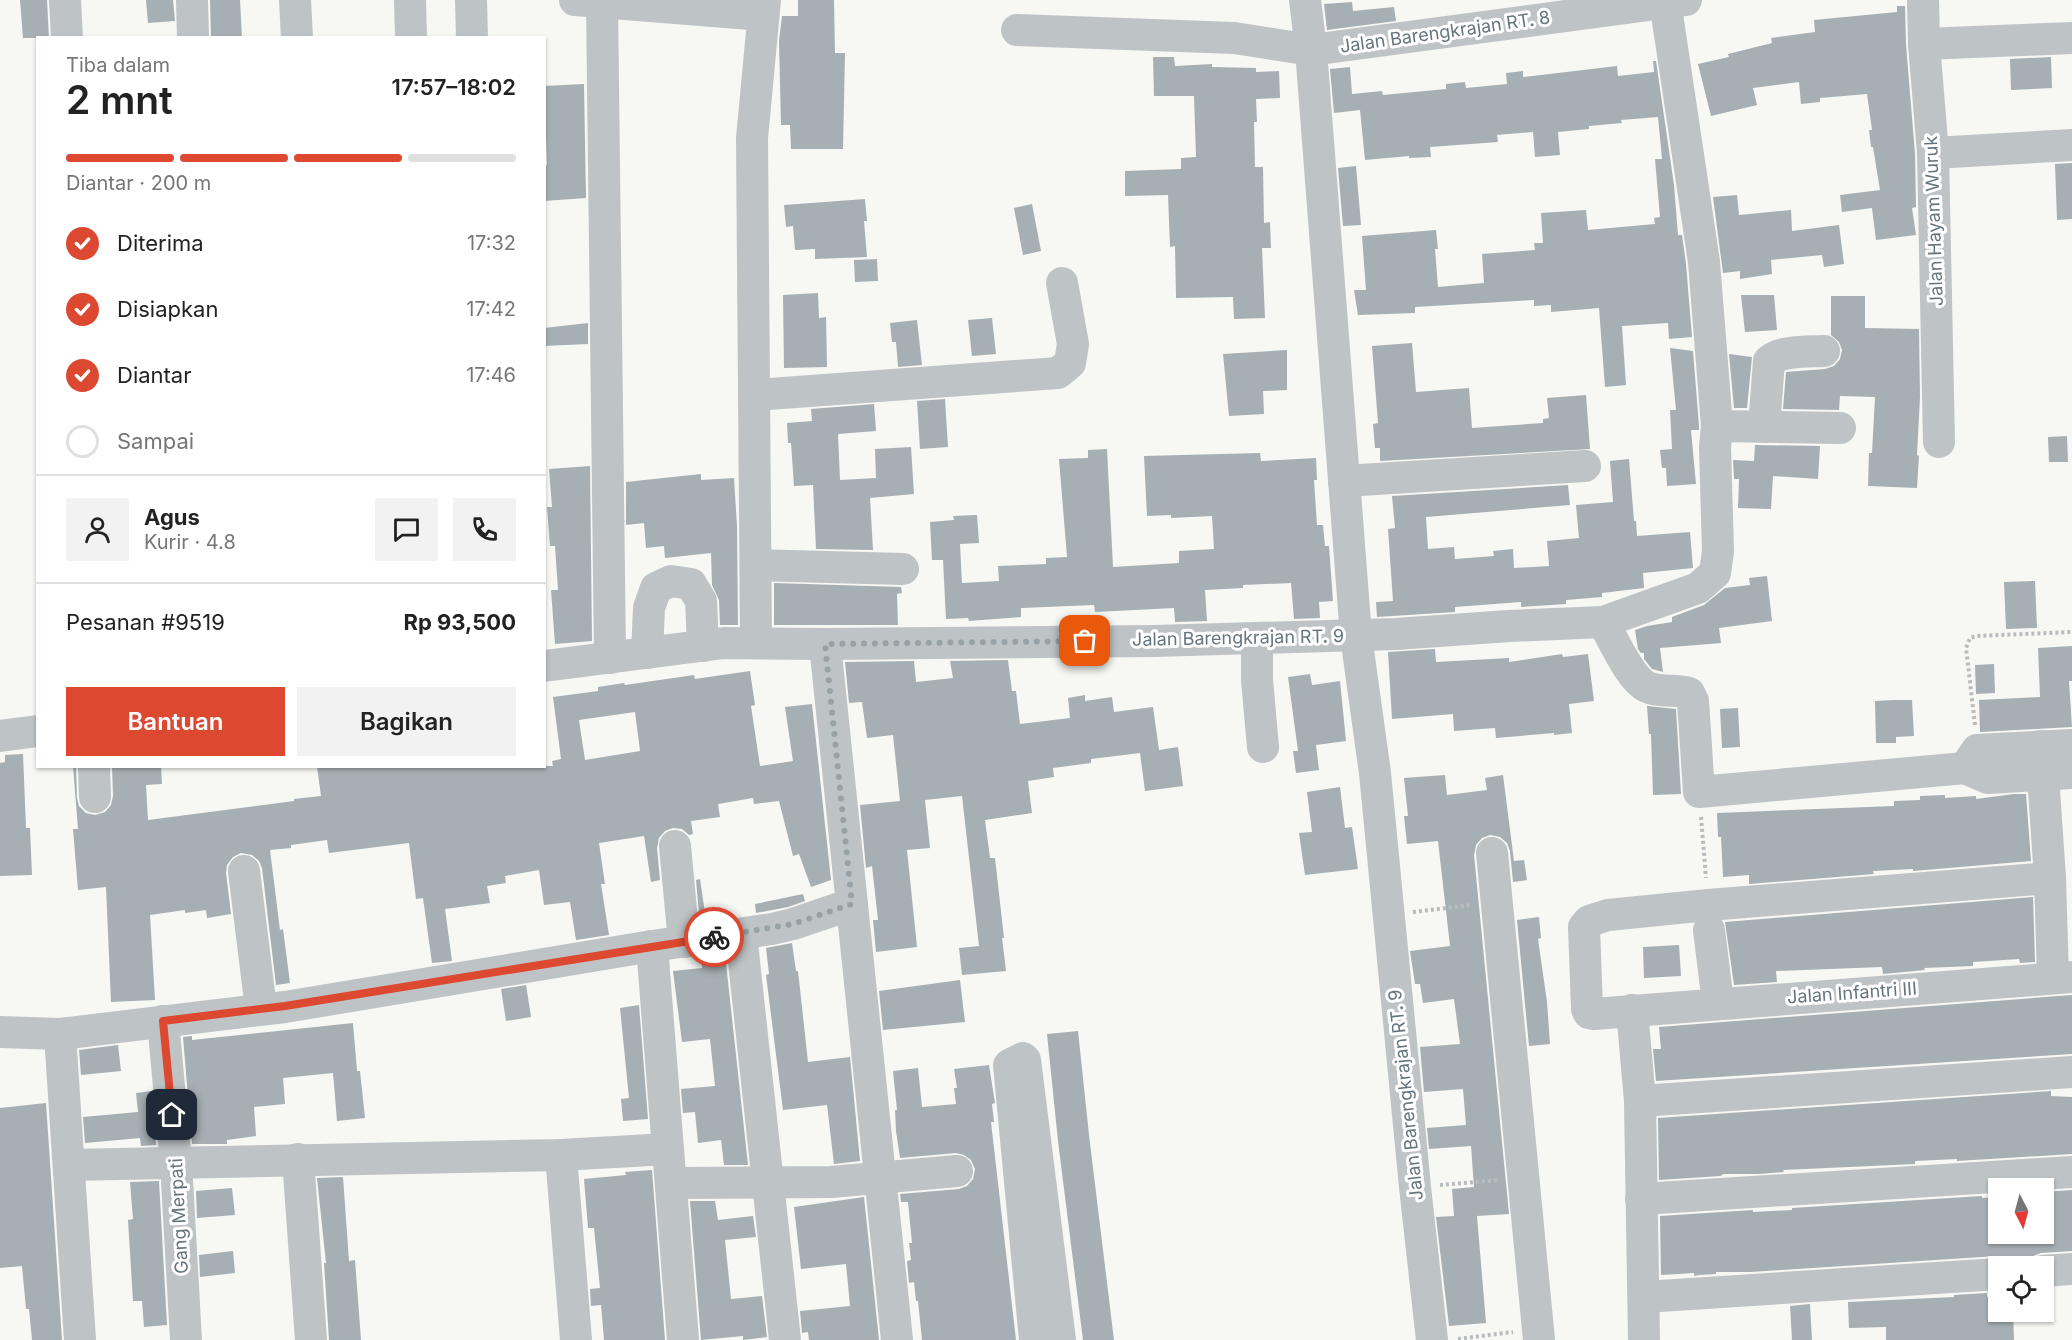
<!DOCTYPE html>
<html lang="id">
<meta charset="utf-8">
<style>
:root{--surface:#fff;--page:#f2f2f2;--text:#222;--muted:#767676;--line:#e0e0e0;--accent:#dc4830}
body{margin:0;font-family:Inter,sans-serif;background:var(--page);color:var(--text);height:100vh;display:flex;flex-direction:column;font-size:22px;white-space:nowrap}
*{box-sizing:border-box;margin:0}
p{font-size:20px;color:var(--muted)}
.icon{flex:none;width:33px;height:33px;fill:none;stroke:currentColor;stroke-width:2;stroke-linecap:round;stroke-linejoin:round}
.map{position:relative;flex:1;overflow:hidden}
.drawer{position:absolute;left:36px;top:36px;width:510px;height:732px;display:flex;flex-direction:column;background:var(--surface);border-radius:0px;box-shadow:0 2px 4px #0004}
.drawer>*{flex:none}
.needle{width:39px;rotate:174deg}
.buttons{position:absolute;left:1988px;top:1178px;display:grid;gap:12px}
.buttons a{display:grid;place-items:center;width:66px;height:66px;border-radius:0px;background:var(--surface);box-shadow:0 2px 4px #0004;font-size:30px}
.pin{position:absolute;display:grid;place-items:center;width:51px;height:51px;color:#fff;margin:-26px;border-radius:12px;box-shadow:0 3px 9px #0006}
.courier{position:absolute;display:grid;place-items:center;width:60px;height:60px;margin:-30px;border:4px solid #dc4830;border-radius:50%;background:#fff;color:#222;box-shadow:0 2px 8px #0007}
.summary em{font-style:normal;font-weight:600}
.summary div{display:flex;flex-direction:column-reverse}
.summary{display:flex;align-items:center;justify-content:space-between;height:102px;padding:0 30px}
h1{font-size:39px;font-weight:600;line-height:45px}
.bar{display:grid;grid-template-columns:repeat(4,1fr);gap:9px 6px;align-content:center;height:72px;padding:0 30px}
.bar i{height:8px;border-radius:4px;background:var(--line)}
.bar .on{background:var(--accent)}
.bar p{grid-column:span 4}
.line{display:flex;align-items:center;gap:15px;padding:0 30px;border-top:2px solid var(--line)}
.line div{flex:1}
.round{display:grid;place-items:center;flex:none;width:63px;height:63px;border-radius:0px;background:var(--page)}
ol{padding:0 30px;list-style:none}
li{display:flex;align-items:center;gap:18px;height:66px}
li p{margin-inline-start:auto}
li .icon{padding:6px;border-radius:50%;background:var(--accent);color:#fff;stroke-width:4}
li:last-child{color:var(--muted)}
li i{width:33px;height:33px;border:3px solid var(--line);border-radius:50%}
.cta{display:flex;gap:12px;margin-top:auto;padding:12px 30px}
.cta a{flex:1;height:69px;border-radius:0px;background:var(--accent);color:#fff;font-size:24px;font-weight:600;line-height:69px;text-align:center}
.cta a+a{background:var(--page);color:var(--text)}
.map>svg:first-child{display:block}
.building{fill:#a6afb4;fill-rule:evenodd}
.lines{fill:none;stroke-linecap:round;stroke-linejoin:round}
.path{stroke:#b9bcbe;stroke-width:4;stroke-dasharray:3 3;stroke-linecap:butt}
.minor{stroke:#bec3c6;stroke-width:32}
.done{stroke:#97a2a7;stroke-width:6;stroke-dasharray:0 10.8}
.route{stroke:#dc4830;stroke-width:8}
.labels{text-anchor:middle;stroke-width:6;stroke-linejoin:round;paint-order:stroke}
.street-label{font-size:18px;fill:#64757e;stroke:#fff}
</style>
<div class="map">
<svg width="2072" height="1340" viewBox="0 0 2072 1340">
<rect width="100%" height="100%" fill="#f7f7f4"/>
<!-- building -->
<g class="building">
<polygon points="20,0 47,0 49,38 23,38"/>
<polygon points="146,0 173,0 175,21 148,23"/>
<polygon points="210,0 240,0 242,38 211,38"/>
<polygon points="798,0 834,0 835,53 845,53 843,149 791,149 790,125 781,125 779,41 782,16 798,16"/>
<polygon points="1352,2 1353,11 1394,7 1396,21 1327,30 1324,4"/>
<polygon points="1897,6 1905,6 1906,45 1915,154 1916,207 1912,208 1916,235 1876,240 1872,208 1842,212 1840,195 1880,190 1873,147 1871,147 1869,130 1872,130 1867,94 1820,98 1820,102 1801,104 1799,82 1753,88 1757,105 1711,116 1698,64 1729,57 1728,54 1772,43 1771,38 1815,32 1814,20 1897,12"/>
<polygon points="1153,57 1174,57 1175,66 1212,64 1212,67 1256,68 1256,72 1279,71 1280,98 1256,99 1257,122 1254,122 1255,167 1263,167 1264,223 1270,222 1271,248 1262,248 1265,318 1234,319 1233,297 1176,298 1175,246 1170,247 1168,195 1125,196 1125,171 1181,169 1181,158 1196,157 1194,96 1154,96"/>
<polygon points="2051,57 2052,88 2011,90 2010,59"/>
<polygon points="1653,61 1656,61 1674,185 1678,235 1682,235 1686,264 1692,337 1669,339 1668,323 1622,326 1626,385 1605,387 1599,308 1551,312 1551,305 1534,306 1534,300 1415,307 1415,313 1358,315 1354,290 1366,290 1362,236 1436,230 1438,249 1435,249 1438,287 1484,283 1482,254 1535,250 1534,243 1543,243 1541,213 1586,210 1588,230 1655,224 1654,218 1660,217 1655,159 1662,159 1658,117 1621,120 1622,123 1589,126 1589,129 1558,132 1560,155 1535,157 1533,132 1497,135 1498,142 1430,147 1431,157 1409,158 1409,156 1365,160 1360,110 1334,113 1330,69 1350,67 1352,94 1382,91 1383,95 1446,89 1446,84 1465,82 1466,88 1507,84 1506,73 1523,71 1523,77 1617,66 1618,76 1654,72"/>
<polygon points="584,84 586,198 544,201 544,165 547,165 544,86"/>
<polygon points="2072,163 2072,219 2057,220 2055,164"/>
<polygon points="1356,166 1361,225 1343,226 1338,168"/>
<polygon points="1737,195 1739,215 1791,210 1792,231 1839,225 1844,264 1824,267 1822,255 1771,260 1772,274 1740,279 1740,271 1723,273 1713,197"/>
<polygon points="865,199 867,221 864,221 867,257 815,259 815,249 795,250 793,226 786,227 784,205"/>
<polygon points="1032,204 1041,251 1023,255 1014,208"/>
<polygon points="877,259 878,281 855,282 854,260"/>
<polygon points="818,293 819,318 826,317 827,367 784,368 783,295"/>
<polygon points="1741,295 1774,295 1777,330 1745,332"/>
<polygon points="1831,296 1865,296 1865,328 1919,329 1920,397 1917,455 1919,456 1917,488 1868,486 1869,453 1872,453 1875,397 1840,396 1839,410 1783,409 1786,372 1825,369 1834,366 1840,359 1842,350 1839,342 1831,335"/>
<polygon points="992,318 996,354 972,356 968,320"/>
<polygon points="917,320 922,365 898,367 896,342 892,342 890,323"/>
<polygon points="588,323 588,344 544,346 544,328"/>
<polygon points="1412,343 1416,392 1469,388 1472,428 1543,423 1543,419 1549,418 1547,398 1586,395 1590,449 1380,461 1380,448 1375,448 1373,424 1378,423 1372,346"/>
<polygon points="1670,348 1693,351 1699,426 1699,430 1691,430 1696,484 1667,486 1666,468 1662,468 1660,450 1672,449 1670,410 1676,410"/>
<polygon points="1287,350 1287,390 1263,391 1264,414 1229,416 1223,354"/>
<polygon points="1729,354 1752,357 1747,408 1734,408"/>
<polygon points="945,399 948,447 920,449 917,401"/>
<polygon points="874,404 876,431 838,434 840,480 876,478 875,449 911,447 914,494 870,498 873,550 816,549 813,485 794,486 791,443 788,443 787,423 812,421 811,409"/>
<polygon points="2067,436 2068,462 2049,462 2048,437"/>
<polygon points="1755,445 1820,446 1818,479 1773,476 1771,509 1738,508 1739,479 1734,479 1733,460 1754,461"/>
<polygon points="1107,449 1113,567 1179,563 1179,551 1214,549 1212,516 1171,518 1171,515 1147,516 1144,456 1260,453 1261,461 1316,458 1317,480 1314,480 1317,525 1323,525 1325,546 1329,546 1333,601 1319,602 1320,618 1294,619 1291,583 1243,585 1243,588 1205,590 1207,621 1175,622 1174,608 1095,612 1094,605 1021,608 1021,617 969,621 968,618 946,619 943,560 932,560 930,522 954,520 953,516 977,515 979,543 960,544 962,583 999,581 998,566 1046,564 1046,558 1067,557 1059,459 1088,458 1088,450"/>
<polygon points="1629,459 1634,521 1636,521 1637,536 1690,532 1693,568 1643,573 1644,588 1602,593 1602,597 1566,600 1566,604 1521,607 1521,602 1455,607 1455,612 1377,617 1376,602 1393,601 1388,529 1395,528 1392,496 1568,485 1570,505 1426,517 1428,549 1454,547 1455,559 1494,556 1493,551 1513,549 1514,568 1549,566 1547,541 1579,538 1576,505 1613,502 1610,461"/>
<polygon points="590,466 592,641 555,644 551,590 558,590 555,546 550,546 547,507 552,507 549,469"/>
<polygon points="701,474 701,480 734,478 737,526 738,625 720,625 719,600 712,585 711,553 665,558 664,546 646,548 644,523 626,525 626,482"/>
<polygon points="1767,576 1772,621 1719,628 1721,643 1660,648 1663,672 1652,669 1644,659 1644,653 1641,653 1638,649 1635,630 1647,626 1672,622 1672,617 1704,605 1725,588 1750,585 1749,578"/>
<polygon points="2035,581 2037,628 2006,629 2004,582"/>
<polygon points="774,583 901,587 902,593 897,594 898,625 774,625"/>
<polygon points="2072,646 2072,681 2069,681 2072,727 1980,732 1979,700 2040,697 2038,648"/>
<polygon points="1435,649 1436,662 1509,658 1509,662 1562,654 1563,657 1588,654 1594,701 1569,704 1572,733 1554,735 1554,733 1496,738 1495,728 1454,731 1453,714 1392,719 1388,652"/>
<polygon points="1008,660 1012,691 1016,691 1020,724 1070,718 1068,698 1085,695 1085,701 1112,697 1114,712 1153,707 1159,750 1178,747 1183,786 1145,791 1140,753 1091,759 1091,763 1053,768 1054,777 1028,781 1032,813 985,820 990,858 995,858 1004,938 1002,938 1006,971 962,975 959,948 979,946 962,796 925,800 930,848 907,850 917,947 876,952 873,920 878,920 872,866 866,868 860,805 900,801 893,735 867,738 862,702 849,703 845,662 914,661 916,682 953,678 950,661"/>
<polygon points="1994,664 1995,693 1976,694 1975,665"/>
<path d="M750,671L755,705L751,706L760,766L793,761L785,707L812,704L831,880L811,887L799,854L793,856L779,801L754,804L753,798L718,804L720,817L691,821L693,834L689,835L682,829L673,828L665,831L659,838L657,848L660,880L651,882L644,836L599,843L605,884H601L609,935L576,940L570,902L544,905L539,870L505,876L506,883L487,886L490,903L445,909L452,961L432,963L423,898L416,899L409,843L329,853L327,840L291,845V848L270,850L280,930L283,929L290,983L276,985L262,868L259,861L252,855L241,853L233,857L227,865L226,873L231,914L207,918L206,910L185,913V910L150,915L155,1000L111,1002L106,887L78,890L73,829H78L73,766H76L77,798L79,806L86,813L95,815L105,812L111,805L113,796L112,766H161L162,784L146,785L148,820L294,801V799L321,796L317,766H553L552,761L561,759L553,697L598,691V687L624,683L625,685L694,675L695,679ZM635,712L640,751L585,760L579,720Z"/>
<polygon points="1310,674 1312,685 1340,681 1346,741 1316,745 1319,770 1296,773 1293,751 1298,751 1288,677"/>
<polygon points="1894,700 1912,700 1914,736 1896,737 1896,743 1876,743 1875,701"/>
<polygon points="1647,706 1676,709 1681,794 1653,795 1651,734 1649,734"/>
<polygon points="1738,708 1740,747 1722,748 1720,709"/>
<polygon points="23,754 26,828 30,828 32,875 0,876 0,763 5,762 5,755"/>
<polygon points="1445,775 1447,795 1487,790 1485,778 1503,775 1514,861 1524,860 1527,880 1513,882 1510,851 1507,843 1500,837 1490,835 1482,838 1476,845 1474,855 1509,1214 1477,1216 1486,1323 1449,1326 1436,1217 1454,1216 1452,1189 1474,1187 1471,1146 1429,1149 1427,1128 1466,1125 1463,1089 1424,1092 1420,1047 1460,1044 1454,999 1423,1003 1420,984 1415,984 1410,951 1450,946 1438,841 1407,844 1404,816 1408,816 1404,778"/>
<polygon points="1340,787 1345,828 1352,827 1358,869 1305,875 1299,833 1312,832 1307,792"/>
<polygon points="2014,794 2026,794 2031,861 1913,871 1913,869 1873,871 1874,874 1749,884 1749,875 1723,877 1721,837 1718,837 1717,813 1894,806 1894,801 1920,800 1920,796 1945,795 1945,798 1976,796 1976,799"/>
<polygon points="700,879 705,913 699,914 696,880"/>
<polygon points="803,894 805,901 788,907 756,913 755,904"/>
<polygon points="2033,897 2035,962 2020,963 2019,959 1973,962 1973,966 1924,968 1925,970 1883,974 1882,967 1776,971 1777,982 1734,985 1725,922"/>
<polygon points="1539,917 1541,938 1538,939 1547,1002 1550,1044 1529,1046 1517,920"/>
<polygon points="792,943 796,971 798,971 808,1062 850,1057 860,1161 834,1164 827,1105 783,1110 766,975 769,974 766,948"/>
<polygon points="1679,945 1681,976 1644,978 1643,947"/>
<polygon points="725,954 748,1165 724,1165 721,1140 698,1143 695,1112 683,1113 681,1089 715,1086 710,1039 682,1042 673,971 702,968 701,957"/>
<polygon points="960,980 965,1022 883,1030 879,991"/>
<polygon points="526,985 531,1017 506,1021 501,989"/>
<polygon points="2072,995 2072,1054 1656,1081 1653,1049 1661,1049 1659,1027"/>
<polygon points="639,1005 648,1119 623,1121 621,1099 629,1098 620,1008"/>
<polygon points="353,1023 357,1071 360,1071 365,1118 337,1121 333,1073 283,1078 285,1104 254,1107 256,1136 227,1140 227,1144 192,1144 183,1037 192,1036 192,1040"/>
<polygon points="1078,1031 1089,1135 1114,1340 1083,1340 1058,1141 1047,1034"/>
<polygon points="118,1045 121,1071 81,1075 79,1050"/>
<polygon points="989,1065 995,1103 992,1104 994,1122 991,1122 1016,1340 922,1340 918,1301 916,1301 914,1282 909,1283 907,1261 911,1260 909,1243 912,1243 908,1202 901,1202 900,1194 959,1189 967,1186 973,1179 975,1169 971,1160 964,1155 956,1153 900,1158 896,1131 895,1110 897,1110 893,1071 918,1068 922,1107 956,1104 954,1088 957,1088 954,1069"/>
<polygon points="151,1091 156,1145 141,1146 140,1138 85,1143 83,1117 138,1112 136,1093"/>
<polygon points="2051,1091 2051,1096 2072,1097 2072,1154 1957,1161 1957,1159 1915,1161 1915,1164 1783,1170 1784,1172 1759,1174 1724,1174 1720,1176 1659,1180 1658,1118"/>
<polygon points="46,1103 62,1340 32,1340 29,1309 26,1309 22,1266 0,1268 0,1108"/>
<polygon points="652,1170 665,1340 604,1340 601,1305 591,1306 590,1289 600,1288 594,1228 588,1228 584,1179 626,1175 625,1172"/>
<polygon points="343,1177 349,1261 355,1260 361,1340 329,1340 324,1263 326,1263 317,1178"/>
<polygon points="159,1181 167,1325 144,1327 142,1301 133,1301 128,1220 133,1219 130,1182"/>
<polygon points="232,1188 235,1215 197,1218 196,1191"/>
<polygon points="2072,1190 2072,1251 2041,1253 2033,1256 2027,1262 2020,1263 2020,1257 1997,1256 1751,1272 1716,1272 1716,1274 1699,1275 1694,1276 1694,1273 1661,1275 1660,1216 1753,1210 1753,1212 1792,1210 1792,1208 1982,1196 1982,1198 1998,1197 1998,1233 2043,1233 2043,1192"/>
<polygon points="864,1197 879,1340 809,1340 808,1332 802,1333 800,1311 850,1306 846,1264 801,1269 794,1207"/>
<polygon points="690,1201 715,1201 718,1220 753,1216 756,1237 725,1240 731,1299 762,1296 767,1337 743,1340 743,1336 701,1340"/>
<polygon points="233,1251 235,1273 200,1277 199,1255"/>
<polygon points="1987,1293 1987,1297 1998,1296 1998,1311 2013,1311 2014,1340 1886,1340 1886,1327 1849,1328 1848,1302 1954,1297 1954,1295"/>
<polygon points="1810,1304 1812,1340 1792,1340 1790,1306"/>
</g>
<g class="lines">
<!-- path -->
<g class="path">
<polyline points="1975,725 1966,648 1970,638 1977,636 2072,632"/>
<polyline points="1701,817 1706,878"/>
<polyline points="1413,912 1471,905"/>
<polyline points="1440,1185 1499,1180"/>
<polyline points="1458,1339 1513,1332"/>
</g>
<!-- minor -->
<g class="minor">
<polyline points="65,0 67,38"/>
<polyline points="192,0 193,38"/>
<polyline points="295,0 297,38"/>
<polyline points="410,0 411,38"/>
<polyline points="471,0 472,38"/>
<polyline points="575,0 763,15"/>
<polyline points="1305,0 1311,50 1356,636 1375,773 1415,1187 1432,1340"/>
<polyline points="1923,0 1924,44 1933,153 1939,442"/>
<polyline points="602,2 610,658"/>
<polyline points="1017,30 1234,38 1311,50 1686,0"/>
<polyline points="1924,44 2072,38"/>
<polyline points="1933,153 2072,145"/>
<polyline points="755,395 1058,373 1070,363 1073,344 1062,283"/>
<polyline points="1717,426 1840,428"/>
<path d="M1764,427L1769,361C1782,350 1808,352 1824,351"/>
<polyline points="1344,481 1585,466"/>
<polyline points="756,565 903,569"/>
<path d="M1603,622C1613,639 1630,679 1647,687C1660,693 1676,689 1689,693L1693,701L1699,792L1965,768"/>
<polyline points="1257,638 1257,680 1263,747"/>
<polyline points="756,643 752,138 765,0"/>
<polyline points="825,644 897,1340"/>
<polyline points="647,653 649,608 656,588 671,581 691,584 701,601 703,646"/>
<polyline points="544,666 724,643 825,644 1155,641 1396,634 1509,626 1603,622 1698,588 1715,573 1718,551 1715,447 1717,426 1704,262 1665,1"/>
<polyline points="0,736 38,731"/>
<polyline points="2072,745 1977,750 1965,768 1988,778 2072,773"/>
<polyline points="2041,746 2050,878 2053,978"/>
<polyline points="94,766 95,797"/>
<polyline points="675,846 684,942"/>
<polyline points="1492,853 1539,1340"/>
<polyline points="244,871 261,1009"/>
<polyline points="2050,878 1708,905 1608,915 1589,921 1584,927 1587,1009 1589,1013 1594,1014 2072,977"/>
<polyline points="1709,930 1718,1003"/>
<polyline points="741,934 785,1340"/>
<polyline points="652,946 683,1340"/>
<polyline points="1632,1010 1640,1101 1644,1340"/>
<polyline points="163,1021 176,1163 186,1340"/>
<polyline points="0,1032 60,1034 285,1007 652,946 772,929 793,924 852,904"/>
<polyline points="60,1034 80,1340"/>
<polyline points="1640,1101 2072,1072"/>
<polyline points="561,1155 576,1340"/>
<polyline points="298,1159 311,1340"/>
<polyline points="69,1165 561,1155 668,1149"/>
<polyline points="671,1183 831,1182 957,1171"/>
<polyline points="1641,1199 2072,1172"/>
<polyline points="2043,1271 2072,1269"/>
<polyline points="1644,1297 1998,1274"/>
<polyline points="1035,1340 1009,1065 1023,1058 1025,1060 1060,1340"/>
</g>
</g>
<g class="lines">
<!-- done -->
<polyline class="done" points="714,937 793,924 852,904 825,644 1085,641"/>
<!-- route -->
<polyline class="route" points="172,1115 163,1021 285,1006 714,937"/>
</g>
<g class="labels">
<!-- street labels -->
<g class="street-label">
<text transform="translate(1445 32) rotate(-8)" y="6">Jalan Barengkrajan RT. 8</text>
<text transform="translate(1934 221) rotate(-92)" y="6">Jalan Hayam Wuruk</text>
<text transform="translate(1238 638) rotate(-1)" y="6">Jalan Barengkrajan RT. 9</text>
<text transform="translate(1852 993) rotate(-4)" y="6">Jalan Infantri III</text>
<text transform="translate(1406 1095) rotate(-96)" y="6">Jalan Barengkrajan RT. 9</text>
<text transform="translate(179 1216) rotate(-93)" y="6">Gang Merpati</text>
</g>
</g>
</svg>
<div class="buttons">
<a><svg class="needle" viewBox="-14 -14 28 28"><path d="M0-13l5 13h-10z" fill="#e53935"/><path d="M0 13l5-13h-10z" fill="#767676"/></svg></a>
<a><svg class="icon" aria-label="locate" viewBox="0 0 24 24"><circle cx="12" cy="12" r="6"/><path d="M12 2v4M12 18v4M2 12h4M18 12h4"/></svg></a>
</div>
<div class="pin" style="left:1085px;top:641px;background:#ea580c"><svg class="icon" aria-label="bag" viewBox="0 0 24 24"><path d="M5 8h14l-1 12H6zM9 8a3 3 0 0 1 6 0"/></svg></div>
<div class="pin" style="left:172px;top:1115px;background:#1f2937"><svg class="icon" aria-label="home" viewBox="0 0 24 24"><path d="M3 11l9-7 9 7M6 9v11h12V9"/></svg></div>
<div class="courier" style="left:714px;top:937px"><svg class="icon" aria-label="bike" viewBox="0 0 24 24"><circle cx="6" cy="16" r="4"/><circle cx="18" cy="16" r="4"/><path d="M6 16l4-8h5l3 8M10 8l3 8H6M13 5h3"/></svg></div>
<section class="drawer">
<div class="summary"><div><h1>2 mnt</h1><p>Tiba dalam</p></div><em>17:57–18:02</em></div>
<div class="bar"><i class="on"></i><i class="on"></i><i class="on"></i><i></i><p>Diantar · 200 m</p></div>
<ol>
<li><svg class="icon" aria-label="check" viewBox="0 0 24 24"><path d="M5 12l5 5 9-10"/></svg>Diterima<p>17:32</p></li>
<li><svg class="icon" aria-label="check" viewBox="0 0 24 24"><path d="M5 12l5 5 9-10"/></svg>Disiapkan<p>17:42</p></li>
<li><svg class="icon" aria-label="check" viewBox="0 0 24 24"><path d="M5 12l5 5 9-10"/></svg>Diantar<p>17:46</p></li>
<li><i></i>Sampai</li>
</ol>
<div class="line" style="height:108px"><a class="round"><svg class="icon" aria-label="person" viewBox="0 0 24 24"><circle cx="12" cy="8" r="4"/><path d="M4 21q1-7 8-7t8 7"/></svg></a><div><b>Agus</b><p>Kurir · 4.8</p></div><a class="round"><svg class="icon" aria-label="chat" viewBox="0 0 24 24"><path d="M4 5h16v11H9l-5 4z"/></svg></a><a class="round"><svg class="icon" aria-label="phone" viewBox="0 0 24 24"><path d="M5 4h4l2 5-3 2q2 4 5 5l2-3 5 2v4C11 20 4 13 5 4z"/></svg></a></div>
<div class="line" style="height:78px"><div>Pesanan #9519</div><b>Rp 93,500</b></div>
<div class="cta"><a>Bantuan</a><a>Bagikan</a></div>
</section>
</div>
